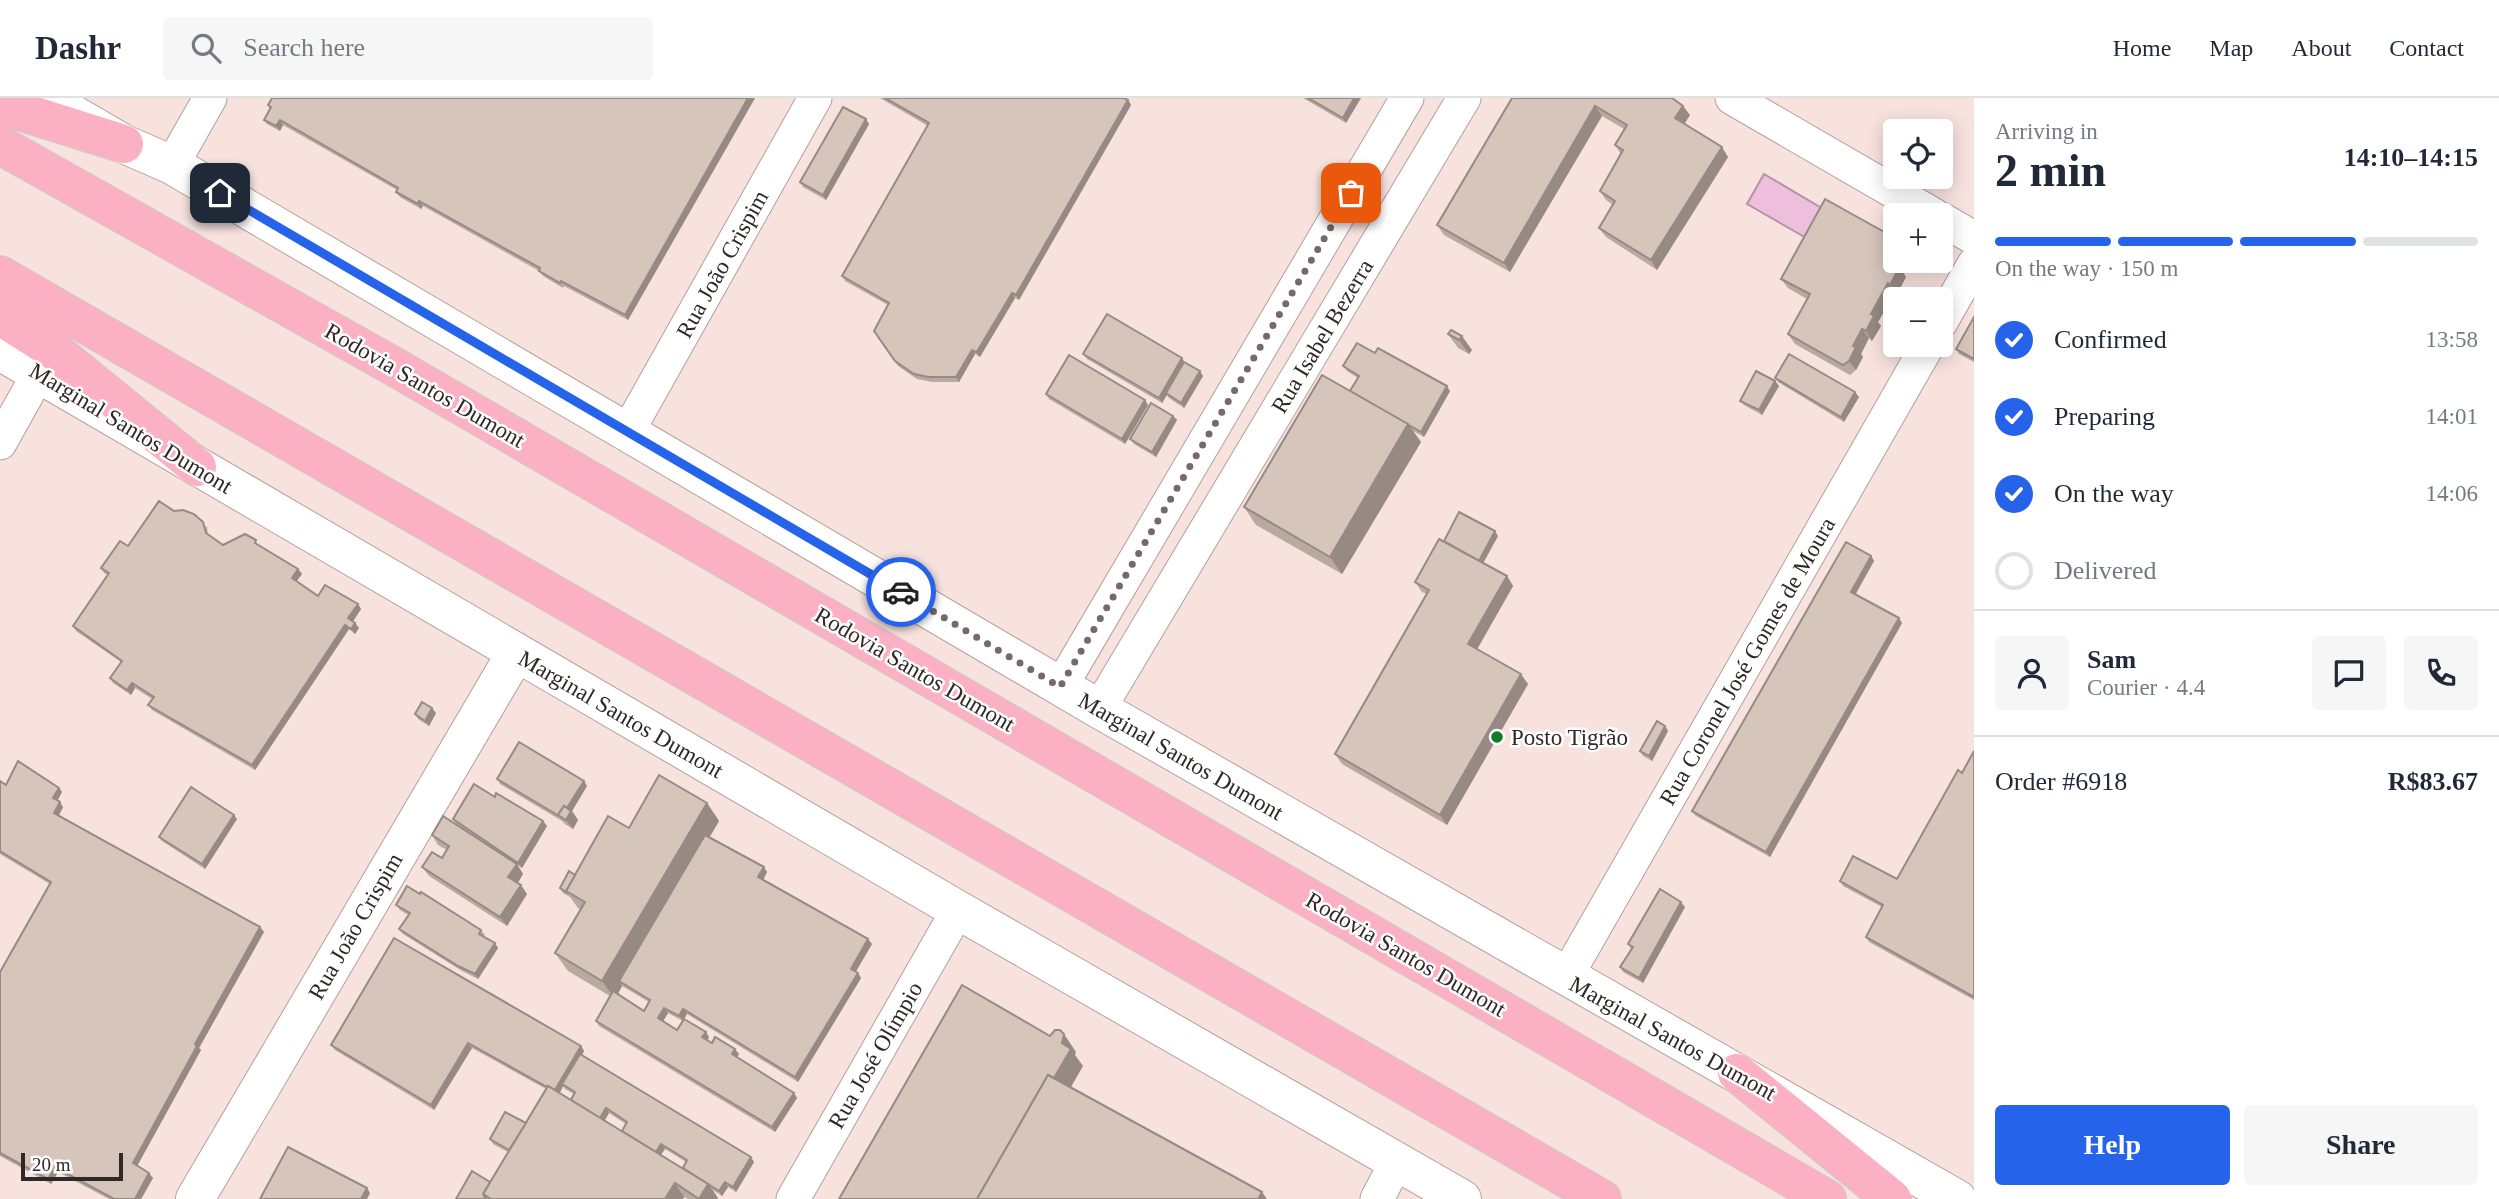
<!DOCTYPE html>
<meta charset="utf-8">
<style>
:root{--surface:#fff;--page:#f6f6f7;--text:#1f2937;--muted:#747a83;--line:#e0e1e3;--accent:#2563eb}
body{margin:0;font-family:"Times New Roman",serif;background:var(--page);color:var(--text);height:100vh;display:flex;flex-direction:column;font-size:26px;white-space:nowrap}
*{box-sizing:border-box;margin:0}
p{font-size:23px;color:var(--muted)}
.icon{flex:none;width:38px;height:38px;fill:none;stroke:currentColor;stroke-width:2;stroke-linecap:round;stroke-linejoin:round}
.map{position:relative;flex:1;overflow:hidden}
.details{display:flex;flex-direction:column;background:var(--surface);width:525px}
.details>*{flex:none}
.fabs{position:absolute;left:1883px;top:21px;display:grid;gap:14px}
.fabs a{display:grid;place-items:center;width:70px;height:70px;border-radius:7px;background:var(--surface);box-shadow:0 4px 18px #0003;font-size:35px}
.scale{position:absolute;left:21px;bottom:18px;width:102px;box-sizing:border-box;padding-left:7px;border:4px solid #302827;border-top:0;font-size:19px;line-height:24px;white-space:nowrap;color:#302827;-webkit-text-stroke:5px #fff;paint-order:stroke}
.pin{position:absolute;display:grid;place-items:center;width:60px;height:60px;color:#fff;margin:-30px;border-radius:14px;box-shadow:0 4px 10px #0006}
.courier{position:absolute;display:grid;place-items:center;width:70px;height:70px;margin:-35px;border:5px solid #2563eb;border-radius:50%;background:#fff;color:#222;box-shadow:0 2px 9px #0007}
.head em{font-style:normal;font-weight:800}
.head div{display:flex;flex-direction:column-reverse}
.head{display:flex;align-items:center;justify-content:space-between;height:119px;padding:0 21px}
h1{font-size:46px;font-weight:800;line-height:52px}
.bar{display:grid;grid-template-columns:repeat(4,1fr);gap:10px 7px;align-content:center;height:84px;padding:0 21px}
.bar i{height:9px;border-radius:5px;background:var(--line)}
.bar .selected{background:var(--accent)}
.bar p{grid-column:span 4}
.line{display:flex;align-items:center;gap:18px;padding:0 21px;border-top:2px solid var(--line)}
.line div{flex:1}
.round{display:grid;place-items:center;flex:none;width:74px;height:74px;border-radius:7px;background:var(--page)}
ol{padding:0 21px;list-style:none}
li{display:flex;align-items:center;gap:21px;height:77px}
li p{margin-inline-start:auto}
li .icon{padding:7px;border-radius:50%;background:var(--accent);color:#fff;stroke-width:4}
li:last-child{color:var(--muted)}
li i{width:38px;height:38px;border:4px solid var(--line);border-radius:50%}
.action{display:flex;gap:14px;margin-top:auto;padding:14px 21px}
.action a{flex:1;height:80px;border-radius:7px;background:var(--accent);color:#fff;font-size:28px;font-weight:800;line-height:80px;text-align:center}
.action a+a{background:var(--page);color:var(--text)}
header{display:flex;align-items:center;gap:42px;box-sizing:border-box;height:98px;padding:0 35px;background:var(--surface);border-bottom:2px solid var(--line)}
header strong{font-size:33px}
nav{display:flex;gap:38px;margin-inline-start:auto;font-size:24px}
.search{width:490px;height:63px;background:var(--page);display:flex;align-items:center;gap:18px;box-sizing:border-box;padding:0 24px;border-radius:7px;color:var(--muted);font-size:26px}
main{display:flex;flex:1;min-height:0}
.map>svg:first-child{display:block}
.water{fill:#eebfdd;stroke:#b592a6;stroke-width:2}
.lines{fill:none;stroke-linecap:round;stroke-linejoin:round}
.minor-casing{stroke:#b4a09d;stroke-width:35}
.tertiary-casing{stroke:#b4a09d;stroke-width:40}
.secondary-casing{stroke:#b4a09d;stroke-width:40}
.trunk-casing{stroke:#cdcbcb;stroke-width:40}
.minor{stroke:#fff;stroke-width:33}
.tertiary{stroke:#fff;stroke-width:38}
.secondary{stroke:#fff;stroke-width:38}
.trunk{stroke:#fbb0c3;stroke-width:38}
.wall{fill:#b8a9a1;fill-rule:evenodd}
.shaded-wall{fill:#968a83}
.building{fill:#d6c5bb;stroke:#968a83;stroke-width:2}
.done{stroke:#766967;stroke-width:7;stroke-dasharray:0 12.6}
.route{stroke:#2563eb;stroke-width:9}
.poi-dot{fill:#13792c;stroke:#fff;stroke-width:2.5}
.labels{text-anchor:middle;stroke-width:5;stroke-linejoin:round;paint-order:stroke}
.street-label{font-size:23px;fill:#302827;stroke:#fff}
.poi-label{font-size:23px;fill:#302827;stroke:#fff;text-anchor:start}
</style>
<header>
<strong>Dashr</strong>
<div class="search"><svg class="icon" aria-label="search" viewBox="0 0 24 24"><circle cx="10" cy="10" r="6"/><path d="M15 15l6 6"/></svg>Search here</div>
<nav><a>Home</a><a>Map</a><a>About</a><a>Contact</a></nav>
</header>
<main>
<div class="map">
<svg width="1974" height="1101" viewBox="0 0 1974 1101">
<rect width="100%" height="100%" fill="#f7e2de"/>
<!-- water -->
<polygon class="water" points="1764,76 1825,112 1808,141 1747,106"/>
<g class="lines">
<defs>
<g id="minor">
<polyline points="1732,0 1934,117"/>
<polyline points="172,67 210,0"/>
<polyline points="1941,121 1974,140"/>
<polyline points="1941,224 1974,166"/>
<polyline points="628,333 815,0"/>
<polyline points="0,345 39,275"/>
<polyline points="1061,588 1407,0"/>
<polyline points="1099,611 1464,0"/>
<polyline points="1566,879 1928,247"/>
<polyline points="793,1101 958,812"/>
<polyline points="1377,1101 1397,1063"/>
</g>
<polyline id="tertiary" points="195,1101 516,555"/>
<g id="secondary">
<polyline points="45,0 124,46 172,67 1099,611 1957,1101"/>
<polyline points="0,253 958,812 1462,1101"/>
</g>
<g id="trunk">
<polyline points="0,7 124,46"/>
<polyline points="0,47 393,268 1827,1101"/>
<polyline points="0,177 1602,1101"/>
<polyline points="0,218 52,251 197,369"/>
<polyline points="1737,975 1892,1101"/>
</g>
</defs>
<!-- minor casing -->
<use href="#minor" class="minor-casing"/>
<!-- tertiary casing -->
<use href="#tertiary" class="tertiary-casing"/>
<!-- secondary casing -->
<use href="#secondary" class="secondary-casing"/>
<!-- trunk casing -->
<use href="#trunk" class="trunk-casing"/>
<!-- minor -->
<use href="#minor" class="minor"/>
<!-- tertiary -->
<use href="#tertiary" class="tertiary"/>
<!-- secondary -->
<use href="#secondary" class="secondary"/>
<!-- trunk -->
<use href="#trunk" class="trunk"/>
</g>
<!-- wall -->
<g class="wall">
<polygon points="755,0 628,222 564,188 563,190 543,178 539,173 423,108 421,111 400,99 396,94 397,92 283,27 280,33 267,26 264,22 270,11 268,7"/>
<polygon points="880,0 1124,0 1128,2 1131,7 1019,202 1015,200 981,257 980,259 975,256 959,284 932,284 917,281 898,268 874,233 888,207 845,183 842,178 928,28"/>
<polygon points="1303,0 1361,0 1346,25"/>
<polygon points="1512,0 1690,17 1685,25 1728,59 1657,172 1606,139 1599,130 1613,107 1606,102 1600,93 1621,56 1615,47 1624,31 1602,18 1510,174 1444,137 1437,127"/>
<polygon points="869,26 826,102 803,89 800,84"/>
<polygon points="1904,176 1906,179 1897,196 1895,195 1878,224 1881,228 1872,243 1869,240 1861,256 1863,259 1856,272 1850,277 1795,246 1788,236 1807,201 1788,190 1781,181"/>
<polygon points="1974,219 1974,264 1959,256 1956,251"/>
<polygon points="1451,232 1472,252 1469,256 1458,250 1448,236"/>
<polygon points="1083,256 1182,260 1184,264 1203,278 1184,310 1169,300 1167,297 1162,305 1087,261"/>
<polygon points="1343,268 1450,293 1424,339 1413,333 1421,344 1342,476 1256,427 1244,409 1350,293 1358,280 1347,273"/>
<polygon points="1775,280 1859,299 1844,324 1778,284"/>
<polygon points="1775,283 1779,288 1762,317 1744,307 1740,303"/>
<polygon points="1046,296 1145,302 1148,307 1125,346 1049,301"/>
<polygon points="1173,318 1177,322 1156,359 1134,346 1130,341"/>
<polygon points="174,413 207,429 208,437 223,447 260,447 259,448 298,471 302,476 296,484 318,498 358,506 361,511 353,523 359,530 355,536 349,531 255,672 152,612 148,607 152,601 135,590 131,597 113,585 110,580 121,564 76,533 73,528 108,477 104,475 101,470"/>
<polygon points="1498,438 1483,465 1507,478 1513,488 1477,551 1528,586 1447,727 1342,666 1335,656 1427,496 1422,494 1415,484 1444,443"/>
<polygon points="1871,458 1874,463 1856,496 1902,525 1770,759 1696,718 1692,713"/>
<polygon points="436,615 429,628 418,621 415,616"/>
<polygon points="1665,628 1668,633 1652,663 1643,658 1640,653"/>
<polygon points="1974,653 1974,902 1869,844 1866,839 1882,809 1843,788 1840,783 1897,781 1962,675"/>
<polygon points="497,681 587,688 572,713 578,722 573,731 565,726 562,723 500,686"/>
<polygon points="0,683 6,687 59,690 62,694 57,703 63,709 59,717 260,829 264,834 199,950 201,952 137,1068 153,1080 141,1101 109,1101 58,1074 51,1086 0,1058 0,874 50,786 0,756"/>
<polygon points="495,699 543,723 547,728 522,770 517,767 523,776 518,785 527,796 507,828 429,778 422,769 442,760 447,752 438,747 432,737 511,763 456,726 453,721"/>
<path d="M707,705L719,723L709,740L767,774L763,782L872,846L856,873L861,880L798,984L687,916L684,921L709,939L707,942L739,956L737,959L794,995L797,1000L775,1034L599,928L596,923L610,898L568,873L555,855L581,812L578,810L570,799L563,795L560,790L629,730ZM622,888L649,904L644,913L618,896ZM668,915L683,923L677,932L663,923Z"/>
<polygon points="237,721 205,771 162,743 159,739"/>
<polygon points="420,796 481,832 485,837 484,838 498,850 478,881 462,873 403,836 399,831 408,817 400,812 396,807"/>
<polygon points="1685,809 1643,885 1623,874 1620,869 1631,851 1628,846"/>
<path d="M394,840L581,948L584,953L582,957L754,1064L736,1094L728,1089L722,1098L713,1092L718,1100L717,1101H688L684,1099L683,1101H456L490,1084L508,1054L493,1046L490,1041L526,1025L546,991L472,950L434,1012L335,952L331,947ZM563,988L565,991L574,996L571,1001L560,995ZM609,1015L626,1026L622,1033L605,1022ZM665,1051L686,1064L683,1070L661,1057Z"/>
</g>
<!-- shaded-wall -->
<g class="shaded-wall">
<polygon points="748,0 755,0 628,222 625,217"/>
<polygon points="1354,0 1361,0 1346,25 1343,20"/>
<polygon points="1128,2 1131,7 1019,202 1016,197"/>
<polygon points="1595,8 1602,18 1510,174 1504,165"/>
<polygon points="1683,8 1690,17 1682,29 1675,20"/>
<polygon points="866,21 869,26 826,102 823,97"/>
<polygon points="280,22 283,27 280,33 276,28"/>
<polygon points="1722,49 1728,59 1657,172 1651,162"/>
<polygon points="419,103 423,108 421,111 418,106"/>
<polygon points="1900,163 1912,163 1904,176 1906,179 1897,196 1890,187 1896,168"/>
<polygon points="1888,185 1895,195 1878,224 1881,228 1872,243 1866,233 1871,216"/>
<polygon points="1012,195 1015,200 980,259 976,254"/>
<polygon points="1862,231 1869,240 1861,256 1863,259 1856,272 1849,263 1853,248"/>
<polygon points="1462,238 1472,252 1469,256 1459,242"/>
<polygon points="972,252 975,256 959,284 956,279"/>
<polygon points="1182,260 1185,265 1162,305 1159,300"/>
<polygon points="1200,273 1203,278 1184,310 1181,305"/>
<polygon points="1775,283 1779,288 1762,317 1759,312"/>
<polygon points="1447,288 1450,293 1424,339 1421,334"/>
<polygon points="1855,294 1859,299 1844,324 1841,319"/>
<polygon points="1145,302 1148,307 1125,346 1122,341"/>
<polygon points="1173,318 1177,322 1156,359 1152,354"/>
<polygon points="1408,326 1421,344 1342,476 1330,459"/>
<polygon points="1495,433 1498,438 1481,469 1478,465"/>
<polygon points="1871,458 1874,463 1854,498 1851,494"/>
<polygon points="298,471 302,476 295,485 292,480"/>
<polygon points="1507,478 1513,488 1475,555 1468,546"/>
<polygon points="358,506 361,511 352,525 348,520"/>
<polygon points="1899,520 1902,525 1770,759 1766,754"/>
<polygon points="355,525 359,530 355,536 351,531"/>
<polygon points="345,527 349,531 255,672 252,667"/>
<polygon points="1521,576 1528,586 1447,727 1440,717"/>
<polygon points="132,585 135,590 131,597 127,592"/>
<polygon points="432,610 436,615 429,628 425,623"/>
<polygon points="1665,628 1668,633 1652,663 1649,658"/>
<polygon points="584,683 587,688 572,713 578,722 573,731 566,722 562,719"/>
<polygon points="59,690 62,694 56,705 53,700"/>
<polygon points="60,704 63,709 58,719 54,715"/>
<polygon points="707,705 719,723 624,886 619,883 622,888 615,901 602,883"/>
<polygon points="234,717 237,721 205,771 202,766"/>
<polygon points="543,723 547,728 522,770 518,765"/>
<polygon points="517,766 523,776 515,789 508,779"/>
<polygon points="764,769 767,774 762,784 758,779"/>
<polygon points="521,787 527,796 507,828 500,819"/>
<polygon points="1681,804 1685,809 1643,885 1639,880"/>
<polygon points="260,829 264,834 199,950 201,952 136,1070 133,1065 195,946"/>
<polygon points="868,841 872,846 855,875 851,871"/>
<polygon points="495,845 498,850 478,881 475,876"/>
<polygon points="858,875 861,880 798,984 795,979"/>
<polygon points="664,910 668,915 662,925 658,920"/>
<polygon points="683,911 687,916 683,923 679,918"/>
<polygon points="706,934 709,939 706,944 702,939"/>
<polygon points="1064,936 1076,954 1075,957 1083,968 1007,1101 1062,945"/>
<polygon points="468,945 472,950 434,1012 431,1007"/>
<polygon points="581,948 584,953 564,987 562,986 563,988 558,998 554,993"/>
<polygon points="735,951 739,956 736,961 732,956"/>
<polygon points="794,995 797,1000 775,1034 772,1029"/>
<polygon points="606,1010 609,1015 603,1025 600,1020"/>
<polygon points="661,1046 665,1051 659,1059 656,1055"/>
<polygon points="751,1059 754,1064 736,1094 733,1089"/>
<polygon points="55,1069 58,1074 51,1086 48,1081"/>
<polygon points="149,1075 153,1080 141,1101 135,1101"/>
<polygon points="725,1084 728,1089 722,1098 719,1093"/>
<polygon points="675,1085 684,1099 683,1101 665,1101"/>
<polygon points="708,1086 718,1100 717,1101 699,1101"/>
<polygon points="367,1090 370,1095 367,1101 361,1101"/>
<polygon points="1262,1094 1267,1101 1258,1101"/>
</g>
<!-- building -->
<g class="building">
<polygon points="272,0 748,0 625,217 561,183 560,185 539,173 540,170 419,103 418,106 396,94 398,90 280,22 276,28 264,22 271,9 268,7"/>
<polygon points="885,0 1124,0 1128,2 1016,197 1012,195 978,252 976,254 972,252 956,279 928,279 914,276 895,263 874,233 889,205 842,178 929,25"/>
<polygon points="1308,0 1354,0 1343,20"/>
<polygon points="1512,0 1672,0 1683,8 1675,20 1722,49 1651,162 1599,130 1615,103 1600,93 1623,52 1615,47 1627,27 1595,8 1504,165 1437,127"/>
<polygon points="843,9 866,21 823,97 800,84"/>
<polygon points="1825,101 1895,140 1895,163 1900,163 1896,168 1899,170 1890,187 1888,185 1871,216 1874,218 1866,233 1862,231 1853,248 1856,249 1849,263 1843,267 1788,236 1810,196 1781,181"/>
<polygon points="1107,216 1182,260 1159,300 1083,256"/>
<polygon points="1974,219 1974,261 1956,251"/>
<polygon points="1451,232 1462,238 1459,242 1448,236"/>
<polygon points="1357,245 1375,255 1378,250 1447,288 1421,334 1350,293 1359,278 1343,268"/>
<polygon points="1789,256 1855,294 1841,319 1775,280"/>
<polygon points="1069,257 1145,302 1122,341 1046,296"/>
<polygon points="1184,264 1200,273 1181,305 1166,295"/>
<polygon points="1756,273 1775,283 1759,312 1740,303"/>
<polygon points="1322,277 1408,326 1330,459 1244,409"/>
<polygon points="1151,305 1173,318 1152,354 1130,341"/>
<polygon points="159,403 174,413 183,412 194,416 203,424 206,435 223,447 245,436 256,442 255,445 298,471 292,480 318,498 325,487 358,506 348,520 355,525 351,531 345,527 252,667 148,607 154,599 132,585 127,592 110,580 122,563 73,528 109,475 101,470 120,443 128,448"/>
<polygon points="1459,414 1495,433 1479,463 1444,443"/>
<polygon points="1439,441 1507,478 1468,546 1521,576 1440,717 1335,656 1429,492 1415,484"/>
<polygon points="1846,444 1871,458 1851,494 1899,520 1766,754 1692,713"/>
<polygon points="422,604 432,610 425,623 415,616"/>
<polygon points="1657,623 1665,628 1649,658 1640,653"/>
<polygon points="519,644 584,683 567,710 564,708 558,717 559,718 497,681"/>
<polygon points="1974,653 1974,899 1866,839 1883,807 1840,783 1853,758 1897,781 1958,672 1962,675"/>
<polygon points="18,663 59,690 53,700 60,704 54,715 260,829 195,946 197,948 133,1065 149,1075 135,1101 114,1101 55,1069 48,1081 0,1055 0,874 51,784 0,753 0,683 6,687"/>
<polygon points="659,677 707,705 602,883 555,855 585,804 566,793 608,718 629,730"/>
<polygon points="474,686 495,699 496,695 543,723 518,765 453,721"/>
<polygon points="191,689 234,717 202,766 159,739"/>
<polygon points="564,708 571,713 566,722 558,717"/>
<polygon points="443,718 517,766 508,779 521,787 500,819 422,769 432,754 442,760 449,748 432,737"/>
<polygon points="705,737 764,769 758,779 868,841 851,871 858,875 795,979 683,911 679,918 664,910 658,920 677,932 684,921 706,934 702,939 712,945 715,939 735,951 732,956 794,995 772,1029 596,923 613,893 644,913 650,902 619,883"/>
<polygon points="569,773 575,777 566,793 567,795 560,790"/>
<polygon points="407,788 420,796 421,794 481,832 479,836 495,845 475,876 458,868 399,831 410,815 396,807"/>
<polygon points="1660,791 1681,804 1639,880 1620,869 1633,849 1628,846"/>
<polygon points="394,840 581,948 555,992 548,988 547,989 468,945 431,1007 331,947"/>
<polygon points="962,887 1050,938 1055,932 1060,932 1064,936 1062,945 1071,951 1054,980 1048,977 977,1101 839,1101"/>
<polygon points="580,956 751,1059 733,1089 725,1084 719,1093 683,1070 687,1062 661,1046 656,1054 622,1033 627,1024 606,1010 600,1020 571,1002 575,994 562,986"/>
<polygon points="1048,977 1262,1094 1258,1101 977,1101"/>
<polygon points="548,988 708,1086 699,1101 675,1085 665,1101 491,1101 483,1096"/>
<polygon points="505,1014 526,1025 509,1052 490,1041"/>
<polygon points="288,1049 367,1090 361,1101 260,1101"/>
<polygon points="472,1073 490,1084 483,1096 486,1101 456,1101"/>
</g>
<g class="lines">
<!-- done -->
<polyline class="done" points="901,494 1060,589 1351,95"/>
<!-- route -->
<polyline class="route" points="220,95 901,494"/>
</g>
<!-- markers -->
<circle class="poi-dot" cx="1497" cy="639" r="7"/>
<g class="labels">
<!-- street labels -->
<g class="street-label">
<text transform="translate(722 166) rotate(-61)" y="8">Rua João Crispim</text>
<text transform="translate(1322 238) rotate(-59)" y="8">Rua Isabel Bezerra</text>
<text transform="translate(425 287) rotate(30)" y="8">Rodovia Santos Dumont</text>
<text transform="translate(131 330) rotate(31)" y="8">Marginal Santos Dumont</text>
<text transform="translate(1747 563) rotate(-60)" y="8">Rua Coronel José Gomes de Moura</text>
<text transform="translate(915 571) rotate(30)" y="8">Rodovia Santos Dumont</text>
<text transform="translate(621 616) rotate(30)" y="8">Marginal Santos Dumont</text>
<text transform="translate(1181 658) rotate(30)" y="8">Marginal Santos Dumont</text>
<text transform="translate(355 828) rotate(-60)" y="8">Rua João Crispim</text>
<text transform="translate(1406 856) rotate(30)" y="8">Rodovia Santos Dumont</text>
<text transform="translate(1673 940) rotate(29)" y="8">Marginal Santos Dumont</text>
<text transform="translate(875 957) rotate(-60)" y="8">Rua José Olímpio</text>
</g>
<!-- poi labels -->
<g class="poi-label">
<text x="1511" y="647">Posto Tigrão</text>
</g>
</g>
</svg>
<div class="fabs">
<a><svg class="icon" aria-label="locate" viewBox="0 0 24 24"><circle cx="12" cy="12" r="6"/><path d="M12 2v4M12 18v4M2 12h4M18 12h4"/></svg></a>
<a>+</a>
<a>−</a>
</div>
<div class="scale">20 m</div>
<div class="pin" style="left:1351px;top:95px;background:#ea580c"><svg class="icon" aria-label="bag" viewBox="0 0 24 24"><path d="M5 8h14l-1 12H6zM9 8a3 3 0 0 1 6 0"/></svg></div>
<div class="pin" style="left:220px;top:95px;background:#1f2937"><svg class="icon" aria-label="home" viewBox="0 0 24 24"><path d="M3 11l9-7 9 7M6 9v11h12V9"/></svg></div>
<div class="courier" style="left:901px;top:494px"><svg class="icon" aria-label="car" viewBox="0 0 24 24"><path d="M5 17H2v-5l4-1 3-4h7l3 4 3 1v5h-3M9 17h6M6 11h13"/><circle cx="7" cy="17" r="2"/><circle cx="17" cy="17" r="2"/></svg></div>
</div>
<section class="details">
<div class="head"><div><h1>2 min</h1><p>Arriving in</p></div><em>14:10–14:15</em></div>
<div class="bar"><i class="selected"></i><i class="selected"></i><i class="selected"></i><i></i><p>On the way · 150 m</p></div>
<ol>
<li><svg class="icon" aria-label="check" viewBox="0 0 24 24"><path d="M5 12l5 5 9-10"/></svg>Confirmed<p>13:58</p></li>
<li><svg class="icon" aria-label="check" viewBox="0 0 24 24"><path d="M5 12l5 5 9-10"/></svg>Preparing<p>14:01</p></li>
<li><svg class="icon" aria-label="check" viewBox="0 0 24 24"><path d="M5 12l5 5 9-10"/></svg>On the way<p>14:06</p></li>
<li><i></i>Delivered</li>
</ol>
<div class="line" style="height:126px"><a class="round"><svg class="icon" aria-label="person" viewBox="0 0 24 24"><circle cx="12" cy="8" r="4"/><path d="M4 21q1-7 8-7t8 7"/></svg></a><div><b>Sam</b><p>Courier · 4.4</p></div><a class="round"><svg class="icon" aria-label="chat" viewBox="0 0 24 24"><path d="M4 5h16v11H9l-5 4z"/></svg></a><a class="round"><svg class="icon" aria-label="phone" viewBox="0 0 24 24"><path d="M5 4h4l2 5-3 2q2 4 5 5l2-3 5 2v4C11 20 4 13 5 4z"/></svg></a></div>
<div class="line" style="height:91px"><div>Order #6918</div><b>R$83.67</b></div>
<div class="action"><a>Help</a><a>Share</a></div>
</section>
</main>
